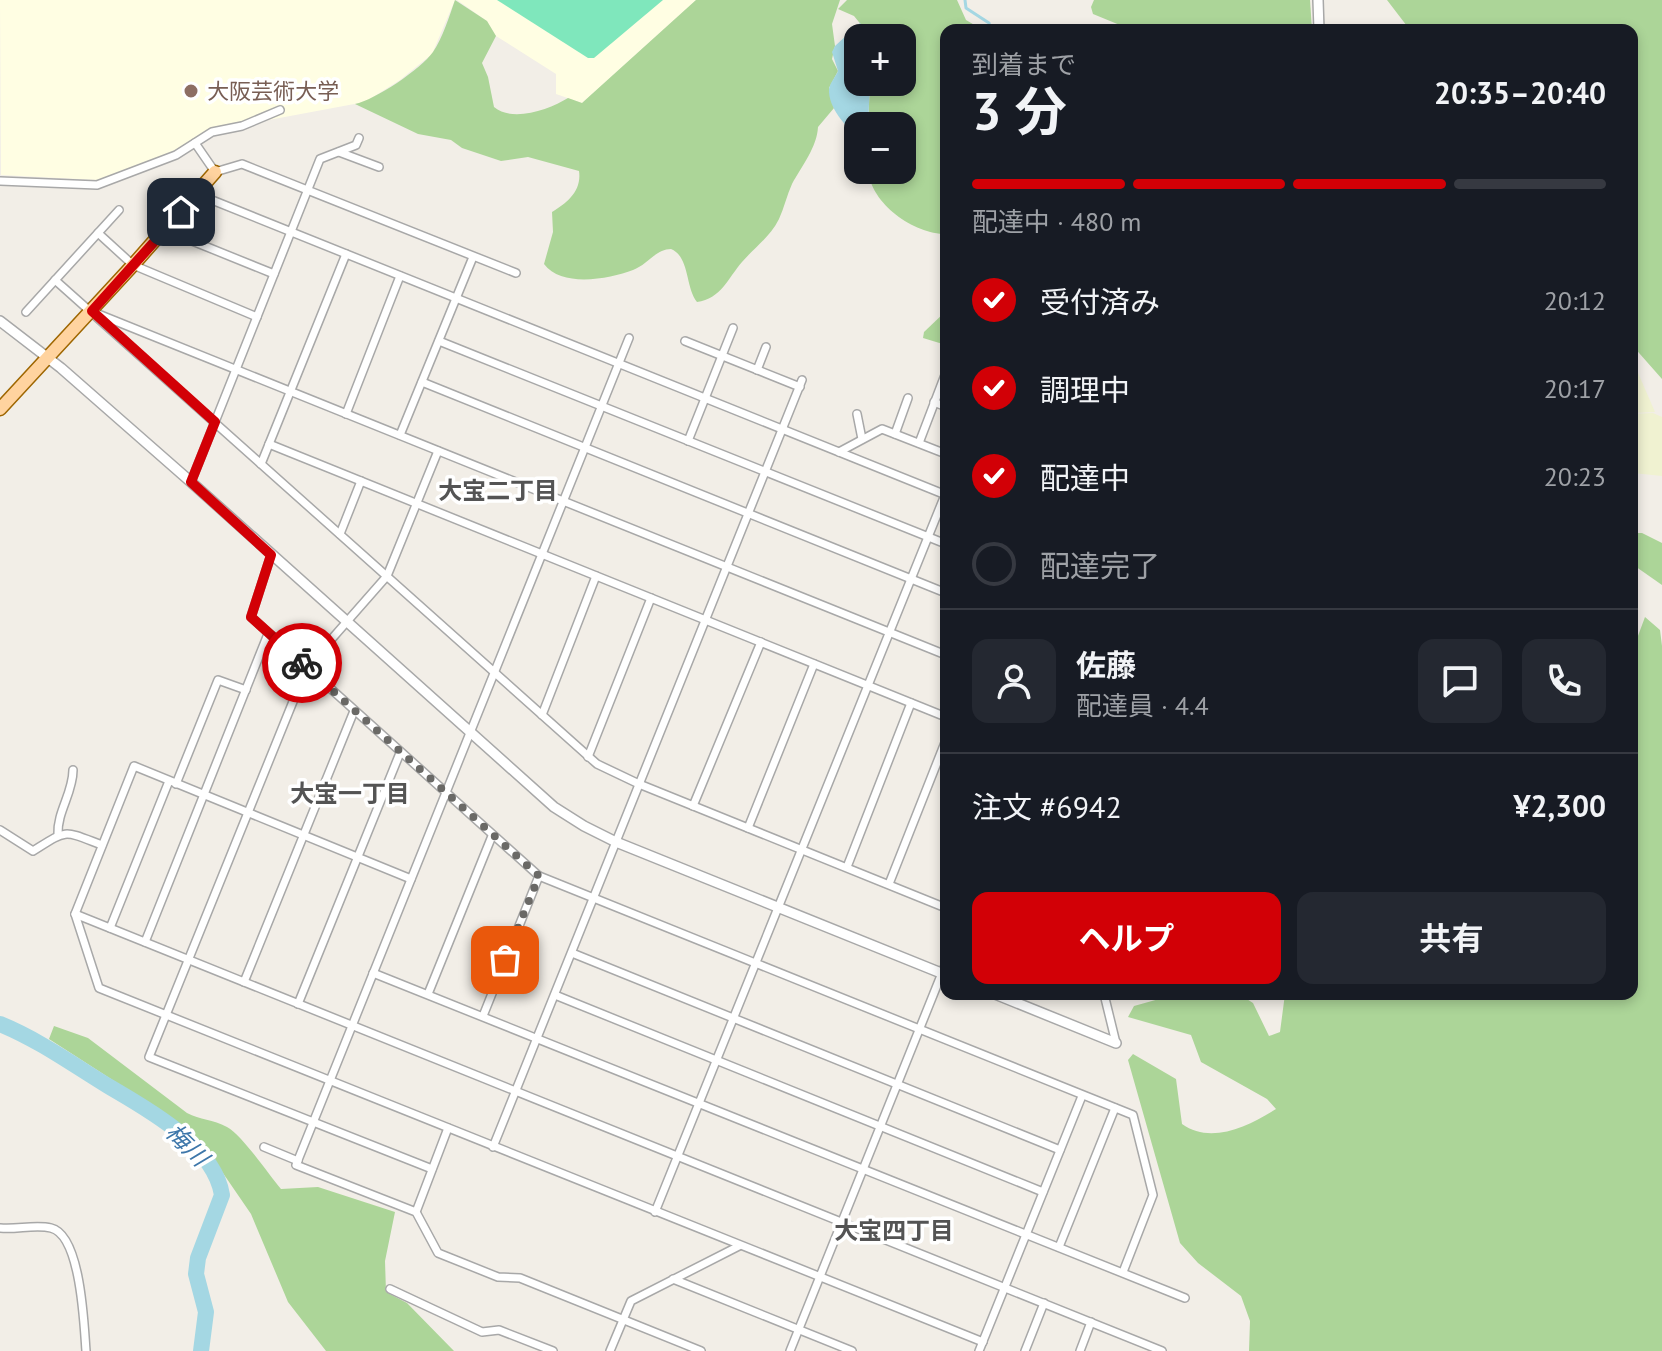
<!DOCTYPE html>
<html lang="ja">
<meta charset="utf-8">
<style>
:root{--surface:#171b24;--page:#242831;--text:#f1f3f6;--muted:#9ea1a6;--line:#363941;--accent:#d20006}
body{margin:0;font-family:"PT Sans","Noto Sans JP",sans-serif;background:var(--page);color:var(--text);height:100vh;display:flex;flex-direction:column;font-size:30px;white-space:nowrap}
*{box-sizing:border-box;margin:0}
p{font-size:26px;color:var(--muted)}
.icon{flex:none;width:44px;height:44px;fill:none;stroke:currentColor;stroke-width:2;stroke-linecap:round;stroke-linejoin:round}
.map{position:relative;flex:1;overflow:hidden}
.panel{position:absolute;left:940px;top:24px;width:698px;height:976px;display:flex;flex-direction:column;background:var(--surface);border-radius:16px;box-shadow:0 4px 12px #0003}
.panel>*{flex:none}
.tools{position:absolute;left:844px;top:24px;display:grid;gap:16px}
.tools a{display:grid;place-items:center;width:72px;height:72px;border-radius:16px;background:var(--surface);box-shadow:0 4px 12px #0003;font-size:40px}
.pin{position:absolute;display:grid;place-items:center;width:68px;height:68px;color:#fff;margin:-34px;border-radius:16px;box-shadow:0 4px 12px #0006}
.courier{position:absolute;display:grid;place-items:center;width:80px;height:80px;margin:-40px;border:6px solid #d20006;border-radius:50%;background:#fff;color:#222;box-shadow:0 2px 10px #0007}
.summary em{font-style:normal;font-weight:700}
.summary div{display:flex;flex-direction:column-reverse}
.summary{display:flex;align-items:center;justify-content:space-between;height:136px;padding:0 32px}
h1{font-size:52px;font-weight:700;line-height:60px}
.bar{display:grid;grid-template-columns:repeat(4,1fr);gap:12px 8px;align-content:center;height:96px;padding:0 32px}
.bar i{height:10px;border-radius:6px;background:var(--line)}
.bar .active{background:var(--accent)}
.bar p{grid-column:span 4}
.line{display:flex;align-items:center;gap:20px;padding:0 32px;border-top:2px solid var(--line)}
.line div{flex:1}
.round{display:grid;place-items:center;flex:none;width:84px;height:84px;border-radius:16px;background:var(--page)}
ol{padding:0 32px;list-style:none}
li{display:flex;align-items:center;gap:24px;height:88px}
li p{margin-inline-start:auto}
li .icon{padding:8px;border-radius:50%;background:var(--accent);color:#fff;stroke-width:4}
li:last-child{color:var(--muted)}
li i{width:44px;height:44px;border:4px solid var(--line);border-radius:50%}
.cta{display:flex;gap:16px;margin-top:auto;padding:16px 32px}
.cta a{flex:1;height:92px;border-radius:16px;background:var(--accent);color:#fff;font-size:32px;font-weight:700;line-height:92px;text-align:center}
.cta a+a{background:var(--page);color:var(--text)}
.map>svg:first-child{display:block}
.education{fill:#fffee3}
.farmland{fill:#f0f2d1}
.forest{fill:#acd598}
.pitch{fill:#7fe7bc}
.water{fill:#a4d7e3}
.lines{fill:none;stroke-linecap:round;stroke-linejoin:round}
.stream{stroke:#a4d7e3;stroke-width:3}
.river{stroke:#a4d7e3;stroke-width:16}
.minor-casing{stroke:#a8a8a8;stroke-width:10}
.tertiary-casing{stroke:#a8a8a8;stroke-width:12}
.primary-casing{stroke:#9e6600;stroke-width:15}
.minor{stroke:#fff;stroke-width:7}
.tertiary{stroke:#fff;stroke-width:9}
.primary{stroke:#ffd39f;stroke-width:12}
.done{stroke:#6a6966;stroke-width:8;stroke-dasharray:0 14.4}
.route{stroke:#d20006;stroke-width:10}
.education-dot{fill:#8d6e63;stroke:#fff;stroke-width:3}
.labels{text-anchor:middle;stroke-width:7;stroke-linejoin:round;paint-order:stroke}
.education-label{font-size:22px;fill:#785e54;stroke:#fff;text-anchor:start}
.neighbourhood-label{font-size:24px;font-weight:bold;fill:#545454;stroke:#fff}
.water-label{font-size:24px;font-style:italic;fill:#3e77aa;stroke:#fff}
</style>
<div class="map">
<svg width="1662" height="1351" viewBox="0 0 1662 1351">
<rect width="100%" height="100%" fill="#f2eee7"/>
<!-- education -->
<g class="education">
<polygon points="0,0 455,0 432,54 400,80 365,102 205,132 171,152 98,180 1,175"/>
<polygon points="457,0 696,0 582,103 556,94 556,74 496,36 487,21"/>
</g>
<!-- farmland -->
<g class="farmland">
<polygon points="1632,359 1655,412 1632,413"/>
<polygon points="1653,413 1662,417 1662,476 1633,473 1632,467 1632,414"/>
</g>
<!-- forest -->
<g class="forest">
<path d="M455,0L487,21L496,36L482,63L488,77L494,107C513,123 550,109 568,98L582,103L696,0H840L832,24L835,46L832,59L838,71L829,88L834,108L818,127C817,147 802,166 792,184C787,195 784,208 779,219C770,237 755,247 742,262C728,278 721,299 697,302C685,287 690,257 671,249C656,249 647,265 633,270C609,279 562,288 544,264L553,232L552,212C567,203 582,191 579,171L528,157L501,161L462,148L451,140L418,134L355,104C375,100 421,69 433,52C443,37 449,17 455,0Z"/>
<path d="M847,0H957L966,20L983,30H946V234C914,234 871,204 868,170H902V126H868L870,82H902V38H872L854,16L838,9Z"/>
<polygon points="1094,0 1310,0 1312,30 1132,30 1093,14 1091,7"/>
<polygon points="1387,0 1662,0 1662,379 1632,345 1632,30 1410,30"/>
<polygon points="946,311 946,345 923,338 924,332"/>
<polygon points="1632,533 1642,533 1662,543 1662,585 1632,564"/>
<path d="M1645,617L1660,630L1662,646V1351H1249L1250,1321L1241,1296L1198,1263L1180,1243L1128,1060L1133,1054L1176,1079L1182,1124C1211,1145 1249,1126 1276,1109L1267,1099L1201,1062L1191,1035L1128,1017L1134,1006L1159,999L1162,994H1239L1253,1003L1269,1036L1280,1032L1285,994H1632V652Z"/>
<path d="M54,1026L88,1038L187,1113C200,1120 213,1119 227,1127C243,1136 268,1174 281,1189L318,1187L395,1212L385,1261L386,1292L407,1303L454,1351H326L288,1302L251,1214L214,1160L159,1110L49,1039Z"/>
</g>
<!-- pitch -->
<polygon class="pitch" points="497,0 663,0 594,58 588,58"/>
<!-- water -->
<path class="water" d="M860,23L872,38H858V82H870L868,126H858V138C846,126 828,108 829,89C830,83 836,76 838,71L832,52L835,46Z"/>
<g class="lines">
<!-- stream -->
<polyline class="stream" points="965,0 966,8 989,23 991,30"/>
<!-- river -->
<path class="river" d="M0,1024C39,1040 72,1064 108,1086C147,1109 214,1145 222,1195L198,1258L196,1274L206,1312L201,1351"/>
<defs>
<g id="minor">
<polyline points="195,143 215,172 242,164 516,273"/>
<polyline points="339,152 379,167"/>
<polyline points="0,181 97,185 176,155 212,132 242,126 280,110"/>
<polyline points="197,194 946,495"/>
<polyline points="165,230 274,274"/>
<polyline points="98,233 133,265 257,317"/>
<polyline points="55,280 597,764 639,784 946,908"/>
<polyline points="26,312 119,210"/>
<polyline points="98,314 946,655"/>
<polyline points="629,338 296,1165 416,1212 438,1253 498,1277 520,1278 701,1351"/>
<polyline points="439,341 946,544"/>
<polyline points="685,341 800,387"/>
<polyline points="757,370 766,347"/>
<polyline points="422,382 946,593"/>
<polyline points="934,402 946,407"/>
<polyline points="346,414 400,276"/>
<polyline points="857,414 862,439"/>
<polyline points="895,434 908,398"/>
<polyline points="400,435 473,257"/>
<polyline points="688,441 733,328"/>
<polyline points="919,443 945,375"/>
<polyline points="269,444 946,717"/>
<polyline points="839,452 882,429 946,454"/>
<polyline points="261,464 346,254"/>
<polyline points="191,482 320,159 356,145 359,138"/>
<polyline points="340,534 361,481"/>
<polyline points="271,555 251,617 539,876 1133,1115 1153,1195 1123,1272"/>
<polyline points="542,715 596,576"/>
<polyline points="588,757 651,598"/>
<polyline points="176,784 218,680 246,690"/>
<polyline points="693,806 761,642"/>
<polyline points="748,828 814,664"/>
<path d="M0,830L33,851C68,829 62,830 102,845"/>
<path d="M58,834C57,812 73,793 73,770"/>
<polyline points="847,867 911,703"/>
<polyline points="411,879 134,766 75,914 99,988 983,1342"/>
<polyline points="889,884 946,740"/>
<polyline points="75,914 1162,1351"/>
<polyline points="110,928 169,781"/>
<polyline points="145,942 268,634"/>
<polyline points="572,953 1060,1150"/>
<polyline points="373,973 1185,1298"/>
<polyline points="244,982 354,711"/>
<polyline points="428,994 492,836"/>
<polyline points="1104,994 1116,1043"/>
<polyline points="555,995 1043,1192"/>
<polyline points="298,1004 400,753"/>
<polyline points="483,1016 539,876"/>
<polyline points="264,1147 298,1161"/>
<polyline points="493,1147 802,380"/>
<polyline points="432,1169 149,1057 307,667 387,576 438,451"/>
<polyline points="416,1212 448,1128"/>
<polyline points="655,1212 945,495"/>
<path d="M0,1228C16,1230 35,1224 51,1228C81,1235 84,1325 86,1351"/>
<polyline points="1059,1247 1115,1108"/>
<polyline points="673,1279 852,1351"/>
<polyline points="390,1289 482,1332 499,1330 553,1351"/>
<polyline points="610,1351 631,1301 739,1246"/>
<polyline points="790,1351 946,963"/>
<polyline points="979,1351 1082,1096"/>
<polyline points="1025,1351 1044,1303"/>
<polyline points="1080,1351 1091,1322"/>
</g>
<g id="tertiary">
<polyline points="1318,0 1319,30"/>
<polyline points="0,321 61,368 191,482 554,807 584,826 616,842 946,975"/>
<polyline points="995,994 1116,1043"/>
</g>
<polyline id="primary" points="0,409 133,265 215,172"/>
</defs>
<!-- minor casing -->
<use href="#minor" class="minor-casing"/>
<!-- tertiary casing -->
<use href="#tertiary" class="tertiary-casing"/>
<!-- primary casing -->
<use href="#primary" class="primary-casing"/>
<!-- minor -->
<use href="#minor" class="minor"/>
<!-- tertiary -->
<use href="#tertiary" class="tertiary"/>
<!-- primary -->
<use href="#primary" class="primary"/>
</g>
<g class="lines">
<!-- done -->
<polyline class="done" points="302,663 539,876 505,960"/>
<!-- route -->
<polyline class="route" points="181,212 92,311 215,422 191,482 271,555 251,617 302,663"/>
</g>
<!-- markers -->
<circle class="education-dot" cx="191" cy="91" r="8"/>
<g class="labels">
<!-- education labels -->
<g class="education-label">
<text x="207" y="99">大阪芸術大学</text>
</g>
<!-- neighbourhood labels -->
<g class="neighbourhood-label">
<text x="498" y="499">大宝二丁目</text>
<text x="350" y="802">大宝一丁目</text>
<text x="894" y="1239">大宝四丁目</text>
</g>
<!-- water labels -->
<g class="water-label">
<text transform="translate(187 1145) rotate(45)" y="8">梅川</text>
</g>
</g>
</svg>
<div class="tools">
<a>+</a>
<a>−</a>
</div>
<div class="pin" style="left:505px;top:960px;background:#ea580c"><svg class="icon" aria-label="bag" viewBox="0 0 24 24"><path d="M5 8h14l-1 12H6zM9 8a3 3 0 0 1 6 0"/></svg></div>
<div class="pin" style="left:181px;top:212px;background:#1f2937"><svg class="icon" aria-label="home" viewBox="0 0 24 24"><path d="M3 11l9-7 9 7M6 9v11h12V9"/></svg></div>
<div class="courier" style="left:302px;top:663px"><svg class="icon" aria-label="bike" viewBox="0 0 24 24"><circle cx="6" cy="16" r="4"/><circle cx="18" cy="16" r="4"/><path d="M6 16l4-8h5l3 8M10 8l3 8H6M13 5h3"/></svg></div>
<section class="panel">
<div class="summary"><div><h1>3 分</h1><p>到着まで</p></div><em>20:35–20:40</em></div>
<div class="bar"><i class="active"></i><i class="active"></i><i class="active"></i><i></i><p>配達中 · 480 m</p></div>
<ol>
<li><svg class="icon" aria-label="check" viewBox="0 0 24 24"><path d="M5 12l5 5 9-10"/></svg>受付済み<p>20:12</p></li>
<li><svg class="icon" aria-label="check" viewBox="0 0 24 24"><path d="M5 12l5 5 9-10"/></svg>調理中<p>20:17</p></li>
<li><svg class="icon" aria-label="check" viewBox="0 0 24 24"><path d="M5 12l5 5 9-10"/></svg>配達中<p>20:23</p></li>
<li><i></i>配達完了</li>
</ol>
<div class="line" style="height:144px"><a class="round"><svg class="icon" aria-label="person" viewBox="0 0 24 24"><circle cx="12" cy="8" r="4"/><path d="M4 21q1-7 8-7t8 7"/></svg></a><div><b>佐藤</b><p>配達員 · 4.4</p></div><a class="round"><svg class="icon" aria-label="chat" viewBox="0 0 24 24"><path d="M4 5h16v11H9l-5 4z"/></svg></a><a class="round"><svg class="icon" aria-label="phone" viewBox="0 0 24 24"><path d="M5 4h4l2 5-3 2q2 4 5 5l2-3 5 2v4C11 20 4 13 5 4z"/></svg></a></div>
<div class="line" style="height:104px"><div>注文 #6942</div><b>¥2,300</b></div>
<div class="cta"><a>ヘルプ</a><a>共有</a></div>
</section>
</div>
